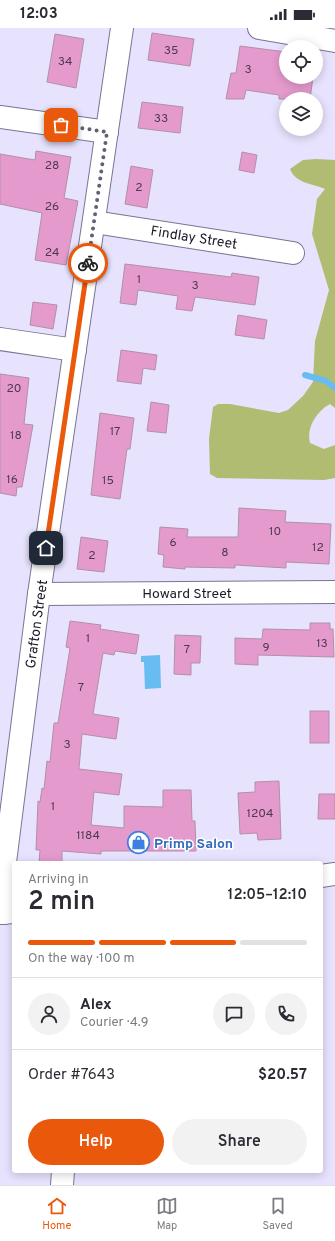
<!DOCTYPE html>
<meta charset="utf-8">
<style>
:root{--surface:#fff;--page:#f2f2f3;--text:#2b2b33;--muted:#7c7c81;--line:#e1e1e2;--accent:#ea580c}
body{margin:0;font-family:Overpass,sans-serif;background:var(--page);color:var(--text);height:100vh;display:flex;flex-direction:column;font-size:15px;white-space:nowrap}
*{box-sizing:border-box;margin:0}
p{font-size:13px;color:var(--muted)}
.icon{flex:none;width:22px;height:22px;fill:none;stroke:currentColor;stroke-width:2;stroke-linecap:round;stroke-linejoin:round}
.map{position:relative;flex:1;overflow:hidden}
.side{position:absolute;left:12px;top:833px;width:311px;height:312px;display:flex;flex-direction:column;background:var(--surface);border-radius:4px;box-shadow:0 2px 10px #0003}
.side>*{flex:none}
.buttons{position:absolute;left:279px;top:12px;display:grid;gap:8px}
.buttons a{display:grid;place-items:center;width:44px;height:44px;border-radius:50%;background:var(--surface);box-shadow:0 2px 10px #0003;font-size:20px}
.pin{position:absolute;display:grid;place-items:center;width:34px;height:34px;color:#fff;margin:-17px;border-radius:8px;box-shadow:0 2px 6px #0006}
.courier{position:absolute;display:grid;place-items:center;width:40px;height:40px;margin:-20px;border:3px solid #ea580c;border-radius:50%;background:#fff;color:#222;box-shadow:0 1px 5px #0007}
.summary em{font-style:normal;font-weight:600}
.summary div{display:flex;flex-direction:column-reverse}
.summary{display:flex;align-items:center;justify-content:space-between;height:68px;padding:0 16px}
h1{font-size:26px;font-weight:600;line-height:30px}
.bar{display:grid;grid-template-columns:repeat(4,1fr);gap:6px 4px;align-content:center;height:48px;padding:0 16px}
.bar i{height:5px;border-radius:3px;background:var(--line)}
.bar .active{background:var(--accent)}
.bar p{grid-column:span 4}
.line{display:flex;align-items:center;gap:10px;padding:0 16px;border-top:1px solid var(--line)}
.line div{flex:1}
.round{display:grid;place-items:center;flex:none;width:42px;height:42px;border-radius:21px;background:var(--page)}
.primary-button{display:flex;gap:8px;margin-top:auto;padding:8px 16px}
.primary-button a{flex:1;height:46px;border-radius:24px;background:var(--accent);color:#fff;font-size:16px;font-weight:600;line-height:46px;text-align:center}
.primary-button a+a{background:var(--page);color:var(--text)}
.status{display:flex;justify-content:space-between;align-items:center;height:28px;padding:0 20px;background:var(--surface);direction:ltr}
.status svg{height:11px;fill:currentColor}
.menu{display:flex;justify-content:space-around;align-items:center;height:56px;border-top:1px solid var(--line);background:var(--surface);font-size:11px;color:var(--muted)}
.menu a{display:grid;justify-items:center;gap:2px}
.menu .active{color:var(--accent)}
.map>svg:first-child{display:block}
.green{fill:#afbc71}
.water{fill:#67bcf1}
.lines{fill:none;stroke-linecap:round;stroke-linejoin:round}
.stream{stroke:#67bcf1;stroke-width:6}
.building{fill:#e59ace;stroke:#b091a6}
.minor-casing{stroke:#7a7492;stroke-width:24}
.major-casing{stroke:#7a7492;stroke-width:24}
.minor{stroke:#fff;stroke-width:22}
.major{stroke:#fff;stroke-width:22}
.done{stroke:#636071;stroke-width:4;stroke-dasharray:0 7.2}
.route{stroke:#ea580c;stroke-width:5}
.labels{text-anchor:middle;stroke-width:3;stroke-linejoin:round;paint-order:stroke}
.number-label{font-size:12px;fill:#4e3a50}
.street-label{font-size:14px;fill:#1c1a26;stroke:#fff}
.shop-label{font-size:14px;font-weight:bold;fill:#366cbe;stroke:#fff;text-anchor:start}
</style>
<div class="status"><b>12:03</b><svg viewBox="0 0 49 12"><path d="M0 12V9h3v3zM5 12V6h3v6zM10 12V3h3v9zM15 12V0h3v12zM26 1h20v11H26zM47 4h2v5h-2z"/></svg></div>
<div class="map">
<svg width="335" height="1157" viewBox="0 0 335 1157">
<rect width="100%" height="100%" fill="#e7e2fd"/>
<!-- green -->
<path class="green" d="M316,131L335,132V380L330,376C317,383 306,400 310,415L324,421L335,417V450L324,452L217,450L210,446L209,411L213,379L218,376H230L279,385L288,382L303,368L313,354L315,313L329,262L312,206L317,171L325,161C312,155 296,156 290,141L303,132Z"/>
<!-- water -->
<polygon class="water" points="160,627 161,660 145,661 144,634 141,634 141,628"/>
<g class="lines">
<!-- stream -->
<polyline class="stream" points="305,347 326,353 335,360"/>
</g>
<!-- building -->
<g class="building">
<polygon points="152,5 194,11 190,38 148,32"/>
<polygon points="55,6 84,11 76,60 47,54"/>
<polygon points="240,18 286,24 286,49 313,49 310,71 279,71 279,67 246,62 244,71 226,71 231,45 236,45"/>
<polygon points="142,74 183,79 180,105 138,100"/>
<polygon points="36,123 71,129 64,170 78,173 66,237 35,232 42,185 0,176 0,126 35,132"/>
<polygon points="242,124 257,127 254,145 239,142"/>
<polygon points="131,138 153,142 147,180 125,176"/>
<polygon points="125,236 231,249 232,245 259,249 255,277 195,269 192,283 176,281 178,268 138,262 136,277 120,275"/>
<polygon points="33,274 57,277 53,301 30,297"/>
<polygon points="238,287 267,292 264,311 235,307"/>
<polygon points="121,322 157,327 155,342 143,340 141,356 117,353"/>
<polygon points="0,346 29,350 24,396 33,397 22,459 17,459 16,468 0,465"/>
<polygon points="151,374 169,377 166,405 147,403"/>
<polygon points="100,385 134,390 130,421 127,421 120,471 91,467"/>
<polygon points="239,480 286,483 285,494 331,496 329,536 286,534 286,540 235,537 235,540 185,539 185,541 163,539 164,527 158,526 160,499 188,501 187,509 238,509"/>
<polygon points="81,509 108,513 104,544 77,541"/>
<polygon points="70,593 101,597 100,601 139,607 136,626 115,623 114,627 103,625 93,686 119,690 116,711 82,706 79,741 122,746 119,767 94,764 91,797 124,800 124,778 163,779 163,762 191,762 192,793 195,793 196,823 101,823 101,826 62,823 62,835 39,835 40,822 36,822 38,773 40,774 42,760 44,761 47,733 50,734 54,695 58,695 70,620 66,619"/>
<polygon points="310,595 330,595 330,601 333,601 334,629 258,627 258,637 235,636 235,610 262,611 263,601 310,602"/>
<polygon points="175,607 201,608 200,635 191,635 191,647 174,646"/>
<rect x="310" y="683" width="19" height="32"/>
<polygon points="279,753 281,811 258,812 257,805 240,806 238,765 255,764 255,754"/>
<polygon points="319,766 335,766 335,791 318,791"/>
</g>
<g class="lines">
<defs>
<g id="minor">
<polyline points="259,0 335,13"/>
<polyline points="0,89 107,104"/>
<polyline points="94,194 293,225"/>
<polyline points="0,311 75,322"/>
<polyline points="39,566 335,564"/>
<polyline points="4,885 3,850 39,566 122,0"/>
<polyline points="62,1157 63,1143"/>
</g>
<g id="major">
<polyline points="321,848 335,846"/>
<polyline points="0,885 14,884"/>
</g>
</defs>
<!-- minor casing -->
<use href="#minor" class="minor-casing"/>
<!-- major casing -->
<use href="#major" class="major-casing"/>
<!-- minor -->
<use href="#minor" class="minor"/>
<!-- major -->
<use href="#major" class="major"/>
</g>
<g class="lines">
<!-- done -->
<polyline class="done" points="61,97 107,104 88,235"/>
<!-- route -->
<polyline class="route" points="46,520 88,235"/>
</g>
<!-- icons -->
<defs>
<symbol id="shop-ring" viewBox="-11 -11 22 22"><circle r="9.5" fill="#fff" stroke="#3f7fe0" stroke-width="1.5"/><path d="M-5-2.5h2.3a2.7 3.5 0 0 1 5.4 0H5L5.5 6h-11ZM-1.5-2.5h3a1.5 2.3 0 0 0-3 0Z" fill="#3f7fe0"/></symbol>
</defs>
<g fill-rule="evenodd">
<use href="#shop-ring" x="126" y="802" width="25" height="25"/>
</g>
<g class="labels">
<!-- number labels -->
<g class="number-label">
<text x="171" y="26">35</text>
<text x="65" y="37">34</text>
<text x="248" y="45">3</text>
<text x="161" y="94">33</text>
<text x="52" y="141">28</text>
<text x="139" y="163">2</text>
<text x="52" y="182">26</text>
<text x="52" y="228">24</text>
<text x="139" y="255">1</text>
<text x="195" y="261">3</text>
<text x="14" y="364">20</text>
<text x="115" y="407">17</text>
<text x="16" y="411">18</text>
<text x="12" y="455">16</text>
<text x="108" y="456">15</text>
<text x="275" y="507">10</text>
<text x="173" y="518">6</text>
<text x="318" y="523">12</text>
<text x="225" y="528">8</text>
<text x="92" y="531">2</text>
<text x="88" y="614">1</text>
<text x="322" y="619">13</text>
<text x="266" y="623">9</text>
<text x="187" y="625">7</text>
<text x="81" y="663">7</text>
<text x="67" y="720">3</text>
<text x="53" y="782">1</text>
<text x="260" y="789">1204</text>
<text x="88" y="811">1184</text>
</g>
<!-- street labels -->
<g class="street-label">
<text transform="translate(194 209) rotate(9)" y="5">Findlay Street</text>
<text x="187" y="570">Howard Street</text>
<text transform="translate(36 596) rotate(-82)" y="5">Grafton Street</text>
</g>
<!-- shop labels -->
<g class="shop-label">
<text x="154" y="820">Primp Salon</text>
</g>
</g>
</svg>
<div class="buttons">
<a><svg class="icon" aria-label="locate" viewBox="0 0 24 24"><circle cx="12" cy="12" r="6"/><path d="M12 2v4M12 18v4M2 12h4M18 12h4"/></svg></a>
<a><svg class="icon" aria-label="layers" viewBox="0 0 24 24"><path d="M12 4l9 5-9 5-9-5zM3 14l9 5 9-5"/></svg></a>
</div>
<div class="pin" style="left:61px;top:97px;background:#ea580c"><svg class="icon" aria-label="bag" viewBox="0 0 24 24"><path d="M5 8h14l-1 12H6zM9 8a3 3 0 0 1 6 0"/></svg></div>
<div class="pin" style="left:46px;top:520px;background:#1f2937"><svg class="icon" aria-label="home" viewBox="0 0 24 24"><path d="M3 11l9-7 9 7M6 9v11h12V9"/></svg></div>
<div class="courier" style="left:88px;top:235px"><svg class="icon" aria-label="bike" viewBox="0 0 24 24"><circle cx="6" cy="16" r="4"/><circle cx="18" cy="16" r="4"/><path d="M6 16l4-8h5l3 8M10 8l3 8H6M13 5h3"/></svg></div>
<section class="side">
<div class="summary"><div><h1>2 min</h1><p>Arriving in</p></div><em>12:05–12:10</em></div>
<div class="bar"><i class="active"></i><i class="active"></i><i class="active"></i><i></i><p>On the way · 100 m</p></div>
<div class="line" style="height:72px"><a class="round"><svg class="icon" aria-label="person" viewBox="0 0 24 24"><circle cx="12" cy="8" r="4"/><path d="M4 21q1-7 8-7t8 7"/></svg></a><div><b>Alex</b><p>Courier · 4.9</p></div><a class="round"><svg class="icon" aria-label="chat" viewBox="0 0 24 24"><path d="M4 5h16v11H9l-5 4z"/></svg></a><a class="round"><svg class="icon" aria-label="phone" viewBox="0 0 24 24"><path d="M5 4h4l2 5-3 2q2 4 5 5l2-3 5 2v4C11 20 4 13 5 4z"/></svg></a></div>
<div class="line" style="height:52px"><div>Order #7643</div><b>$20.57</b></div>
<div class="primary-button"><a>Help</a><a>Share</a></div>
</section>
</div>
<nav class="menu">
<a class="active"><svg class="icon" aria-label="home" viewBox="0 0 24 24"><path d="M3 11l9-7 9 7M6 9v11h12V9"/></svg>Home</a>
<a><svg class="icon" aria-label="map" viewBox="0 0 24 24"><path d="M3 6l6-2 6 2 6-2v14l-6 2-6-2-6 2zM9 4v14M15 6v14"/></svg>Map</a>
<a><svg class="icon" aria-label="saved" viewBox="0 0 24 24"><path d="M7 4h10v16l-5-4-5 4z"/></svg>Saved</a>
</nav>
